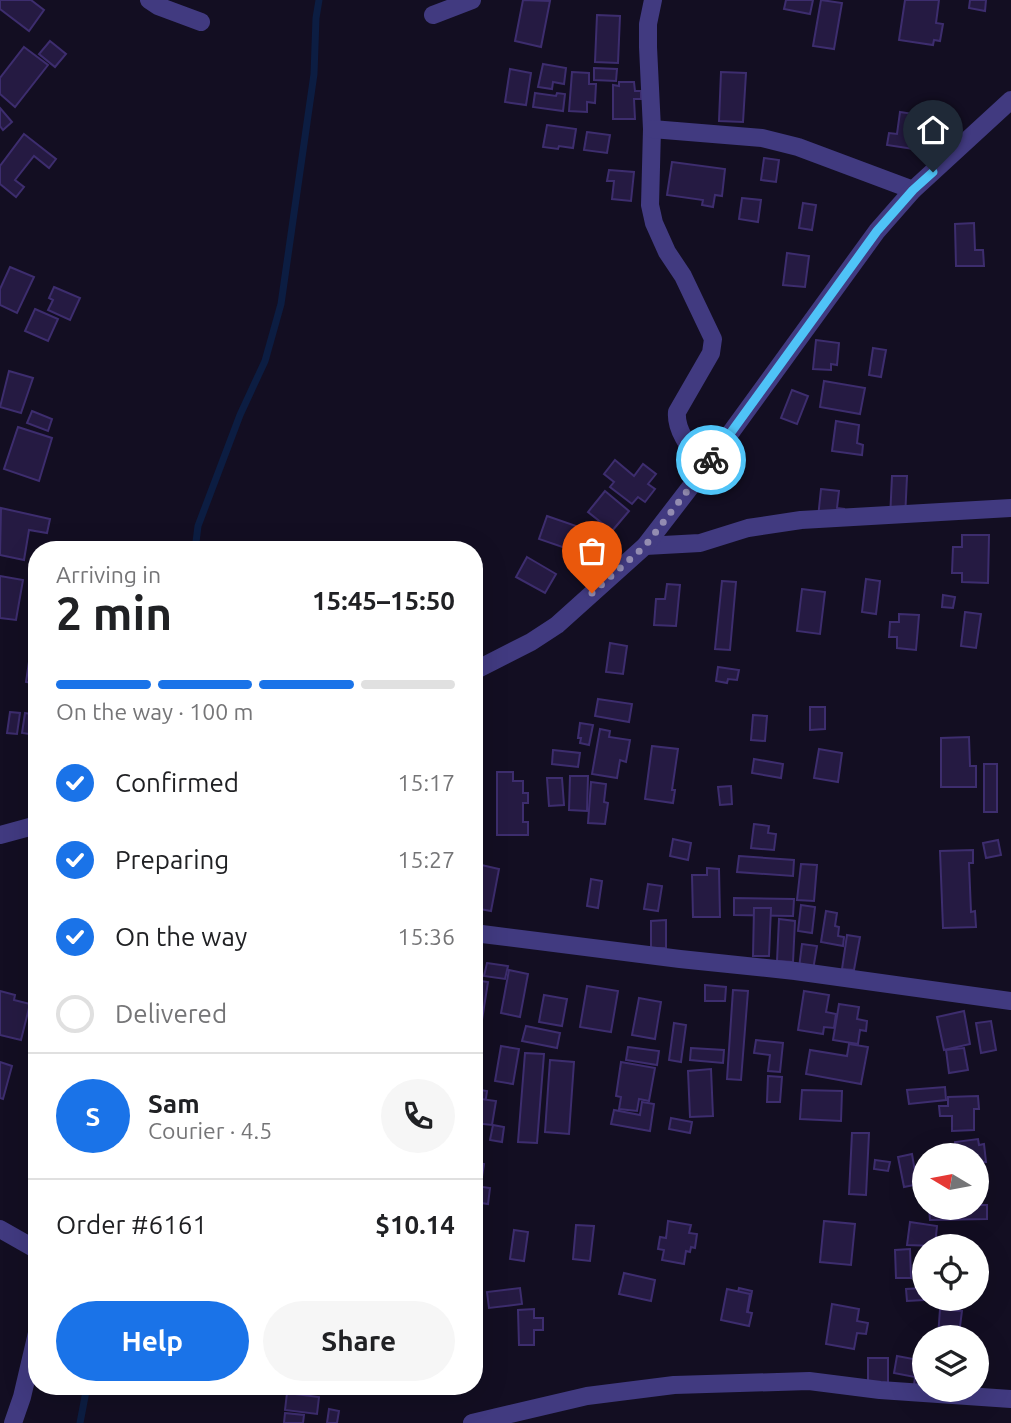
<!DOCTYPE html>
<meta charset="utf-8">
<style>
:root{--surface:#fff;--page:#f6f6f6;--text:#202124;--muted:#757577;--line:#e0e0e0;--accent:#1a73e8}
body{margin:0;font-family:Ubuntu,sans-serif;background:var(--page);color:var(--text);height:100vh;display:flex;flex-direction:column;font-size:26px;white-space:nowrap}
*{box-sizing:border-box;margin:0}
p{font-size:23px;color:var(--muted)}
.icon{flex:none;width:38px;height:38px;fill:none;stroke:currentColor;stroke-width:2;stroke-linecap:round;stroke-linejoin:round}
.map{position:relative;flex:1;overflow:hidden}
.drawer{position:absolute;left:28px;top:541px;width:455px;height:854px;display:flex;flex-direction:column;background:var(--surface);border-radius:28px;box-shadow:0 7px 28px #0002}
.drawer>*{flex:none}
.needle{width:46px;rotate:280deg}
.controls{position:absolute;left:912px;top:1143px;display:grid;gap:14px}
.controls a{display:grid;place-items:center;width:77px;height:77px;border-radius:50%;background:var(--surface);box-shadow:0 7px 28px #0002;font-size:35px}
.pin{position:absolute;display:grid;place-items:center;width:60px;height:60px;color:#fff;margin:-72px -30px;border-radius:50% 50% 50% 0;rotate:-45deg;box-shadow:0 0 7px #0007}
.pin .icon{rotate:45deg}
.courier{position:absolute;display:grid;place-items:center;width:70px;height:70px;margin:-35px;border:5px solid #4fc3f7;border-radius:50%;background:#fff;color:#222;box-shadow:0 2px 9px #0007}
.head em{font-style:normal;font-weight:600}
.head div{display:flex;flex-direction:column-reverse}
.head{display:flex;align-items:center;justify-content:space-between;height:119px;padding:0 28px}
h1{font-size:46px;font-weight:600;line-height:52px}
.bar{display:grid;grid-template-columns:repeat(4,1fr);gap:10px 7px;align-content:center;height:84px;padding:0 28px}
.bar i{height:9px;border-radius:5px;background:var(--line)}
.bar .selected{background:var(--accent)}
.bar p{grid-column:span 4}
.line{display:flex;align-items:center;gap:18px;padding:0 28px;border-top:2px solid var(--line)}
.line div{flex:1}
.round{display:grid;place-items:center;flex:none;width:74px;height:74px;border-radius:37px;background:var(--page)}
ol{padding:0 28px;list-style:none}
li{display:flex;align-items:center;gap:21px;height:77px}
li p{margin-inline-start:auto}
li .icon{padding:7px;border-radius:50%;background:var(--accent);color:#fff;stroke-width:4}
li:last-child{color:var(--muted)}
li i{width:38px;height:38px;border:4px solid var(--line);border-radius:50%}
.primary-button{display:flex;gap:14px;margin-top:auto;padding:14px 28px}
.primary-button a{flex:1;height:80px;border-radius:42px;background:var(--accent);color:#fff;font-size:28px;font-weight:600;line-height:80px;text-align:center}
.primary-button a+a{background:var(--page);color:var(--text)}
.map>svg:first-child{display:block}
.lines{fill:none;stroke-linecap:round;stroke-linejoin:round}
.stream{stroke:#0c1d42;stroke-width:7}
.building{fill:#251a42;stroke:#3d2d6e;stroke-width:2}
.minor{stroke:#413a80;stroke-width:18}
.done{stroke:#938cb1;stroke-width:7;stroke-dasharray:0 12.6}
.route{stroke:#4fc3f7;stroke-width:9}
</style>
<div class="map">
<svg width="1011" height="1423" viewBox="0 0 1011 1423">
<rect width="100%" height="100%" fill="#130e22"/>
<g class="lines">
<!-- stream -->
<g class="stream">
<polyline points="195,550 198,526 240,415 265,361 281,304 314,74 316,18 319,0"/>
<polyline points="80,1423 87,1386"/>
</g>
</g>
<!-- building -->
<g class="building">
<polygon points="0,0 31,0 44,10 29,31 0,9"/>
<polygon points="523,0 550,1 541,47 515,41"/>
<polygon points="786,0 813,0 810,14 784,9"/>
<polygon points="821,0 842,3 834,49 813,46"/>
<polygon points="905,0 939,0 936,23 943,24 940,41 934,40 933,45 899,40"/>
<polygon points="970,0 986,0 985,11 969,8"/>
<polygon points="597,15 620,16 618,63 595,62"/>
<polygon points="50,41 66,54 55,67 39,54"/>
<polygon points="24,47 48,65 15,107 0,94 0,78"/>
<polygon points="543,64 566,68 564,84 553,82 552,89 538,87"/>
<polygon points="594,68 617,69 616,81 594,80"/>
<polygon points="510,69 531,73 526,105 505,102"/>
<polygon points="572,72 589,73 589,84 596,84 595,103 587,102 587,112 569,111"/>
<polygon points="721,72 746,73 743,122 719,121"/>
<polygon points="619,82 634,82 635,91 641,91 641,99 634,99 635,119 613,119 613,85 619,86"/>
<polygon points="535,93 556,96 557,93 565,94 563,111 533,107"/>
<polygon points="0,108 12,122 3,130 0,126"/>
<polygon points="900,112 927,116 924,135 929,136 927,151 887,145 889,133 897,134"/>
<polygon points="547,125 576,129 573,148 559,146 558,149 543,147"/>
<polygon points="587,132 610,135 607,153 584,150"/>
<polygon points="24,134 56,159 49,168 34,156 15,180 24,187 16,197 0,184 0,166"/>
<polygon points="764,158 779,160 776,182 761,180"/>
<polygon points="672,162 725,169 722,196 715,195 713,207 702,205 703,200 667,195"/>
<polygon points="609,170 634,172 631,201 612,199 614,181 607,181"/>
<polygon points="742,198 761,200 758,222 739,219"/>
<polygon points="803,203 816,205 812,230 799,228"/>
<polygon points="974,223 975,250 983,250 984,266 956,266 955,224"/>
<polygon points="787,253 809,256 805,287 783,285"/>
<polygon points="10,267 34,277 17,313 0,305 0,289"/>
<polygon points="54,287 80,298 70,320 48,310 53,300 49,298"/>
<polygon points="35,309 58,319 48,341 25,331"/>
<polygon points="816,340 839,343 837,365 831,364 831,370 813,369"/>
<polygon points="873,348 886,350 881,377 869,375"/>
<polygon points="9,371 33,378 21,413 0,407"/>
<polygon points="824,381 865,388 860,414 820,407"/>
<polygon points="792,390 808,396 797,424 781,418"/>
<polygon points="32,411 52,419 48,431 27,423"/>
<polygon points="836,421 859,425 857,443 863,445 862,455 832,451"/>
<polygon points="18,427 52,438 39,481 4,469"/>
<polygon points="615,460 634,476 643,464 656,474 648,484 655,489 645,502 638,497 632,504 610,487 614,482 604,474"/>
<polygon points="892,476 907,476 905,519 890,519"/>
<polygon points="821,489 839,491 837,508 845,509 818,518"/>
<polygon points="605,491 629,511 612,531 588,512"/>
<polygon points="1,508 50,519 47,533 29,530 24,560 0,555"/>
<polygon points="547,516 582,528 574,551 539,539"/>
<polygon points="962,535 989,535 988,583 962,582 962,573 952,573 953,547 962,547"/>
<polygon points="610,539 619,549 611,556 602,546"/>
<polygon points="527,557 556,574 545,593 516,577"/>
<polygon points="0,576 23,580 16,620 0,618"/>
<polygon points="866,579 880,581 876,614 862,612"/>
<polygon points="722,581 736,582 730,650 715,649"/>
<polygon points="667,584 680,585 676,626 654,625 656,599 665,599"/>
<polygon points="802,589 825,592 820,634 797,631"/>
<polygon points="943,595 955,597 953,608 942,607"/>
<polygon points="965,612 981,614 976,648 961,646"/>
<polygon points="899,614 919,615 916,650 897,648 897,637 889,637 890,622 899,622"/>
<polygon points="33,635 37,635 37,684 26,682"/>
<polygon points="610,643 627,646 623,674 606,672"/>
<polygon points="718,667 739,670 737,680 728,679 727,683 716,681"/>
<polygon points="598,699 632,704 629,722 595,716"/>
<polygon points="810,707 825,707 825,729 810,730"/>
<polygon points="10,712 20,713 17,734 7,733"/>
<polygon points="25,713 37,715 37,735 22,733"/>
<polygon points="753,715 767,716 765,741 751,740"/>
<polygon points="580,723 593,725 589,745 580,743 581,738 578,738"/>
<polygon points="600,729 610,731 609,737 630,740 626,762 620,760 617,778 592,774"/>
<polygon points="969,737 970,766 976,766 976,787 941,787 941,738"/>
<polygon points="652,746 678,749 672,790 675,790 673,803 645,799"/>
<polygon points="819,749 842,753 838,782 814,778"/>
<polygon points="553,750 580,753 578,767 552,764"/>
<polygon points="754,759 783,764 781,778 752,773"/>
<rect x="984" y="764" width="13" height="48"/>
<polygon points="497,772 513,772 513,781 523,781 523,793 528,793 528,803 523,803 523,822 528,822 528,835 497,835"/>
<polygon points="570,776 588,776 587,811 569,810"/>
<polygon points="547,778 562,778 564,805 549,806"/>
<polygon points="591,782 606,784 604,802 608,803 605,824 588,823"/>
<polygon points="731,786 732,804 720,805 718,787"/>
<polygon points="754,824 769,826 768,833 776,834 774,850 751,848"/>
<polygon points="673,839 691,843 688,860 670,856"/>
<polygon points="998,840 1001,855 986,858 983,843"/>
<polygon points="973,850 973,863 969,863 971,912 975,911 976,927 943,928 940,851"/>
<polygon points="739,856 794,860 793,876 737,872"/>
<polygon points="477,864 499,869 491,911 474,908 474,880"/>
<polygon points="801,864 817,865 814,901 797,900"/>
<polygon points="707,868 719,869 720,917 693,917 692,875 707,875"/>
<polygon points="591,879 602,881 598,908 587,906"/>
<polygon points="648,884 662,886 658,911 644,909"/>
<polygon points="734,898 794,899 793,916 734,915"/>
<polygon points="801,905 815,907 812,933 798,931"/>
<polygon points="754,908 771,908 769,956 753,956"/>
<polygon points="826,911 837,913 835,926 839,927 838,936 844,937 843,946 821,942"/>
<polygon points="779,919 795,921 793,962 777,961"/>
<polygon points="666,920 666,948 651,948 651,921"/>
<polygon points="847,935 860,937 854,970 842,969"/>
<polygon points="802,944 817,946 813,970 799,968"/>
<polygon points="487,963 508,966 505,979 484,976"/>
<polygon points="509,970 528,974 520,1017 501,1013"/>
<polygon points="474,980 488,982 482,1020 474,1019"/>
<polygon points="705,985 726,987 725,1001 705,1001"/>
<polygon points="587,986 618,991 611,1032 580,1027"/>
<polygon points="733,990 748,991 741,1080 727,1079"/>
<polygon points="0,991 15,995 14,1000 30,1004 21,1040 0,1035"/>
<polygon points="804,991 829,995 826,1012 836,1014 834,1028 824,1027 823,1034 798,1030"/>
<polygon points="544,995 567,999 562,1026 539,1022"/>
<polygon points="639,998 661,1002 655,1039 632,1035"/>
<polygon points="839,1004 859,1007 857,1019 867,1021 866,1031 860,1030 858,1044 833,1040"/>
<polygon points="964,1011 970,1044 944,1050 937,1017"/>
<polygon points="991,1021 996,1050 981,1053 976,1023"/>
<polygon points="674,1023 686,1025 681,1062 669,1060"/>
<polygon points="526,1026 560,1033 557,1048 522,1041"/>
<polygon points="756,1040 783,1043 780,1072 768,1071 770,1055 754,1053"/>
<polygon points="849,1044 868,1047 861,1084 806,1074 810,1050 847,1056"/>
<polygon points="501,1046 519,1049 513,1084 495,1081"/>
<polygon points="628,1047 659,1051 657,1065 626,1060"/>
<polygon points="691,1048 724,1050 723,1063 690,1060"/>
<polygon points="964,1048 968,1070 949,1073 946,1050"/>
<polygon points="525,1053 544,1054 537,1143 518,1142"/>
<polygon points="550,1060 574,1062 569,1134 545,1132"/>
<polygon points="0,1062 12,1066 3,1099 0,1098"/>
<polygon points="621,1062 655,1068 649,1101 639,1099 637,1111 619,1109 621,1097 616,1096"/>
<polygon points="711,1069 713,1116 690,1117 688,1071"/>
<polygon points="768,1076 782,1077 780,1102 767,1102"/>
<polygon points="945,1087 946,1100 909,1104 907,1090"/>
<polygon points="474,1089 487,1091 485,1105 474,1103"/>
<polygon points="802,1090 842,1091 841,1121 800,1119"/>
<polygon points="978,1096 979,1109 974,1109 974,1130 952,1131 952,1116 940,1116 939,1106 948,1106 948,1097"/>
<polygon points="474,1098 496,1101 492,1125 474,1123"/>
<polygon points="642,1102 654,1104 650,1131 611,1124 614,1110 640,1115"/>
<polygon points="671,1118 692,1122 690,1133 669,1129"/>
<polygon points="493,1125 504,1127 502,1142 490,1140"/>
<polygon points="852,1133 869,1133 866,1195 849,1194"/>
<polygon points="978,1139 979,1145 984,1144 986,1162 981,1162 982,1170 976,1170 976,1155 956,1155 955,1142"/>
<polygon points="912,1154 915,1172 924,1170 924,1183 904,1187 898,1157"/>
<polygon points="875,1160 890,1162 888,1171 874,1169"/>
<polygon points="474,1162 484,1164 481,1183 474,1182"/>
<polygon points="476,1186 490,1188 488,1204 474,1202"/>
<polygon points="976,1205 987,1205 987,1219 930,1220 929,1208 976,1208"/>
<polygon points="668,1221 691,1225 689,1233 697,1234 695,1248 691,1247 690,1252 686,1251 684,1264 662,1260 664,1250 658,1249 660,1237 666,1238"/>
<polygon points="824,1221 855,1224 851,1265 820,1262"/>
<polygon points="910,1222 937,1226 935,1246 907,1245"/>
<polygon points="576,1225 594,1226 590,1261 573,1259"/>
<polygon points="514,1230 528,1232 524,1261 510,1259"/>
<polygon points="910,1249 911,1278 896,1278 895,1250"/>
<polygon points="624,1273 655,1280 651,1301 619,1294"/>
<polygon points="520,1288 522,1304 489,1308 487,1292"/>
<polygon points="739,1288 752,1291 747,1316 733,1313"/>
<polygon points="923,1288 924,1300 907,1301 906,1289"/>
<polygon points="727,1289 750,1294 747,1312 752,1313 749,1326 721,1320"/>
<polygon points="832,1304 859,1309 857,1321 868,1323 866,1334 857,1333 854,1349 826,1344"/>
<polygon points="534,1309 534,1318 543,1318 543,1330 534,1330 534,1345 519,1345 518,1310"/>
<polygon points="940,1309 962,1311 959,1334 967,1335 966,1337 938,1337"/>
<polygon points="897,1356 924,1361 924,1387 914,1385 915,1377 894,1373"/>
<rect x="868" y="1358" width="20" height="26"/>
<polygon points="287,1393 319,1397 317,1414 285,1410"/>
<polygon points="329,1409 339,1411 337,1423 327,1423"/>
<polygon points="285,1413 304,1415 303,1423 284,1423"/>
</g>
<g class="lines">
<!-- minor -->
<g class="minor">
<polyline points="149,0 158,6 201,22"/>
<path d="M653,0L648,24V47L652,129L650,205L654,223L667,252L683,276L713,339L711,353L677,412C675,432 694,453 705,468"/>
<polyline points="433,15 472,0"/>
<polyline points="652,129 762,138 798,147 913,190"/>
<polyline points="645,546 700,543 748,528 801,520 1011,508"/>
<polyline points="474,671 531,642 557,625 645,546 705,468 877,231 913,190 1011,100"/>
<polyline points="0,835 37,825"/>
<polyline points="474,933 680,959 795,971 1011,1001"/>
<polyline points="0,1229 37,1250"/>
<polyline points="13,1423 22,1397 37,1333"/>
<polyline points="472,1423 587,1396 674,1385 809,1381 880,1390 1011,1399"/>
</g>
</g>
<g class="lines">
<!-- done -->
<polyline class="done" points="592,593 645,546 711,460"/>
<!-- route -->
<polyline class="route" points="711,460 877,231 913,190 933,172"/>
</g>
</svg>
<div class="controls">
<a><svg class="needle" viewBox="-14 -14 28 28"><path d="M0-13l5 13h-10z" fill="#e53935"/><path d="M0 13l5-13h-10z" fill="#757577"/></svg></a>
<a><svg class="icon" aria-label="locate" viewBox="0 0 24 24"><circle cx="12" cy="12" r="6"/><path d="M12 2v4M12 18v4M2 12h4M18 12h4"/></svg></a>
<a><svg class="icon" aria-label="layers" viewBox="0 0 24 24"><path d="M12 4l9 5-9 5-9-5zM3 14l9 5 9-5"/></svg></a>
</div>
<div class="pin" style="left:592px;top:593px;background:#ea580c"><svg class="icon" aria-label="bag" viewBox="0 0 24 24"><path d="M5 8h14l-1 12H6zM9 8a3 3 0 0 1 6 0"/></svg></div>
<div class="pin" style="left:933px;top:172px;background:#1f2937"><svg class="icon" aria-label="home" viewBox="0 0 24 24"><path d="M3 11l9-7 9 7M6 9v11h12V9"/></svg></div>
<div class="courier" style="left:711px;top:460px"><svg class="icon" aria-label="bike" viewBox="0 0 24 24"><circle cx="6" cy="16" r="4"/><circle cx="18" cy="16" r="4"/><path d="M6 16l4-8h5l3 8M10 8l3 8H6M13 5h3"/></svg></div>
<section class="drawer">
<div class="head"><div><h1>2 min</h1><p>Arriving in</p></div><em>15:45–15:50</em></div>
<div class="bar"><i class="selected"></i><i class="selected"></i><i class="selected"></i><i></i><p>On the way · 100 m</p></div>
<ol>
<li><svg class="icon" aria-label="check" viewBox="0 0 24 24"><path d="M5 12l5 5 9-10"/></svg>Confirmed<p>15:17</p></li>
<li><svg class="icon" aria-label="check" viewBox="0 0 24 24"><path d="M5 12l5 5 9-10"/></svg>Preparing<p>15:27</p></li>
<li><svg class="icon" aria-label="check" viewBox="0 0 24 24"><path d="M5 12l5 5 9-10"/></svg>On the way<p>15:36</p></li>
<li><i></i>Delivered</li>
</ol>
<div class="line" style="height:126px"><b class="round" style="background:var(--accent);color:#fff">S</b><div><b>Sam</b><p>Courier · 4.5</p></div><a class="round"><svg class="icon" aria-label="phone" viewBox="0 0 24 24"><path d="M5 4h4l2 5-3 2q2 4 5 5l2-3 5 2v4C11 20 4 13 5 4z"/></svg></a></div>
<div class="line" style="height:91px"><div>Order #6161</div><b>$10.14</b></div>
<div class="primary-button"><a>Help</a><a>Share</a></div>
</section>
</div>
